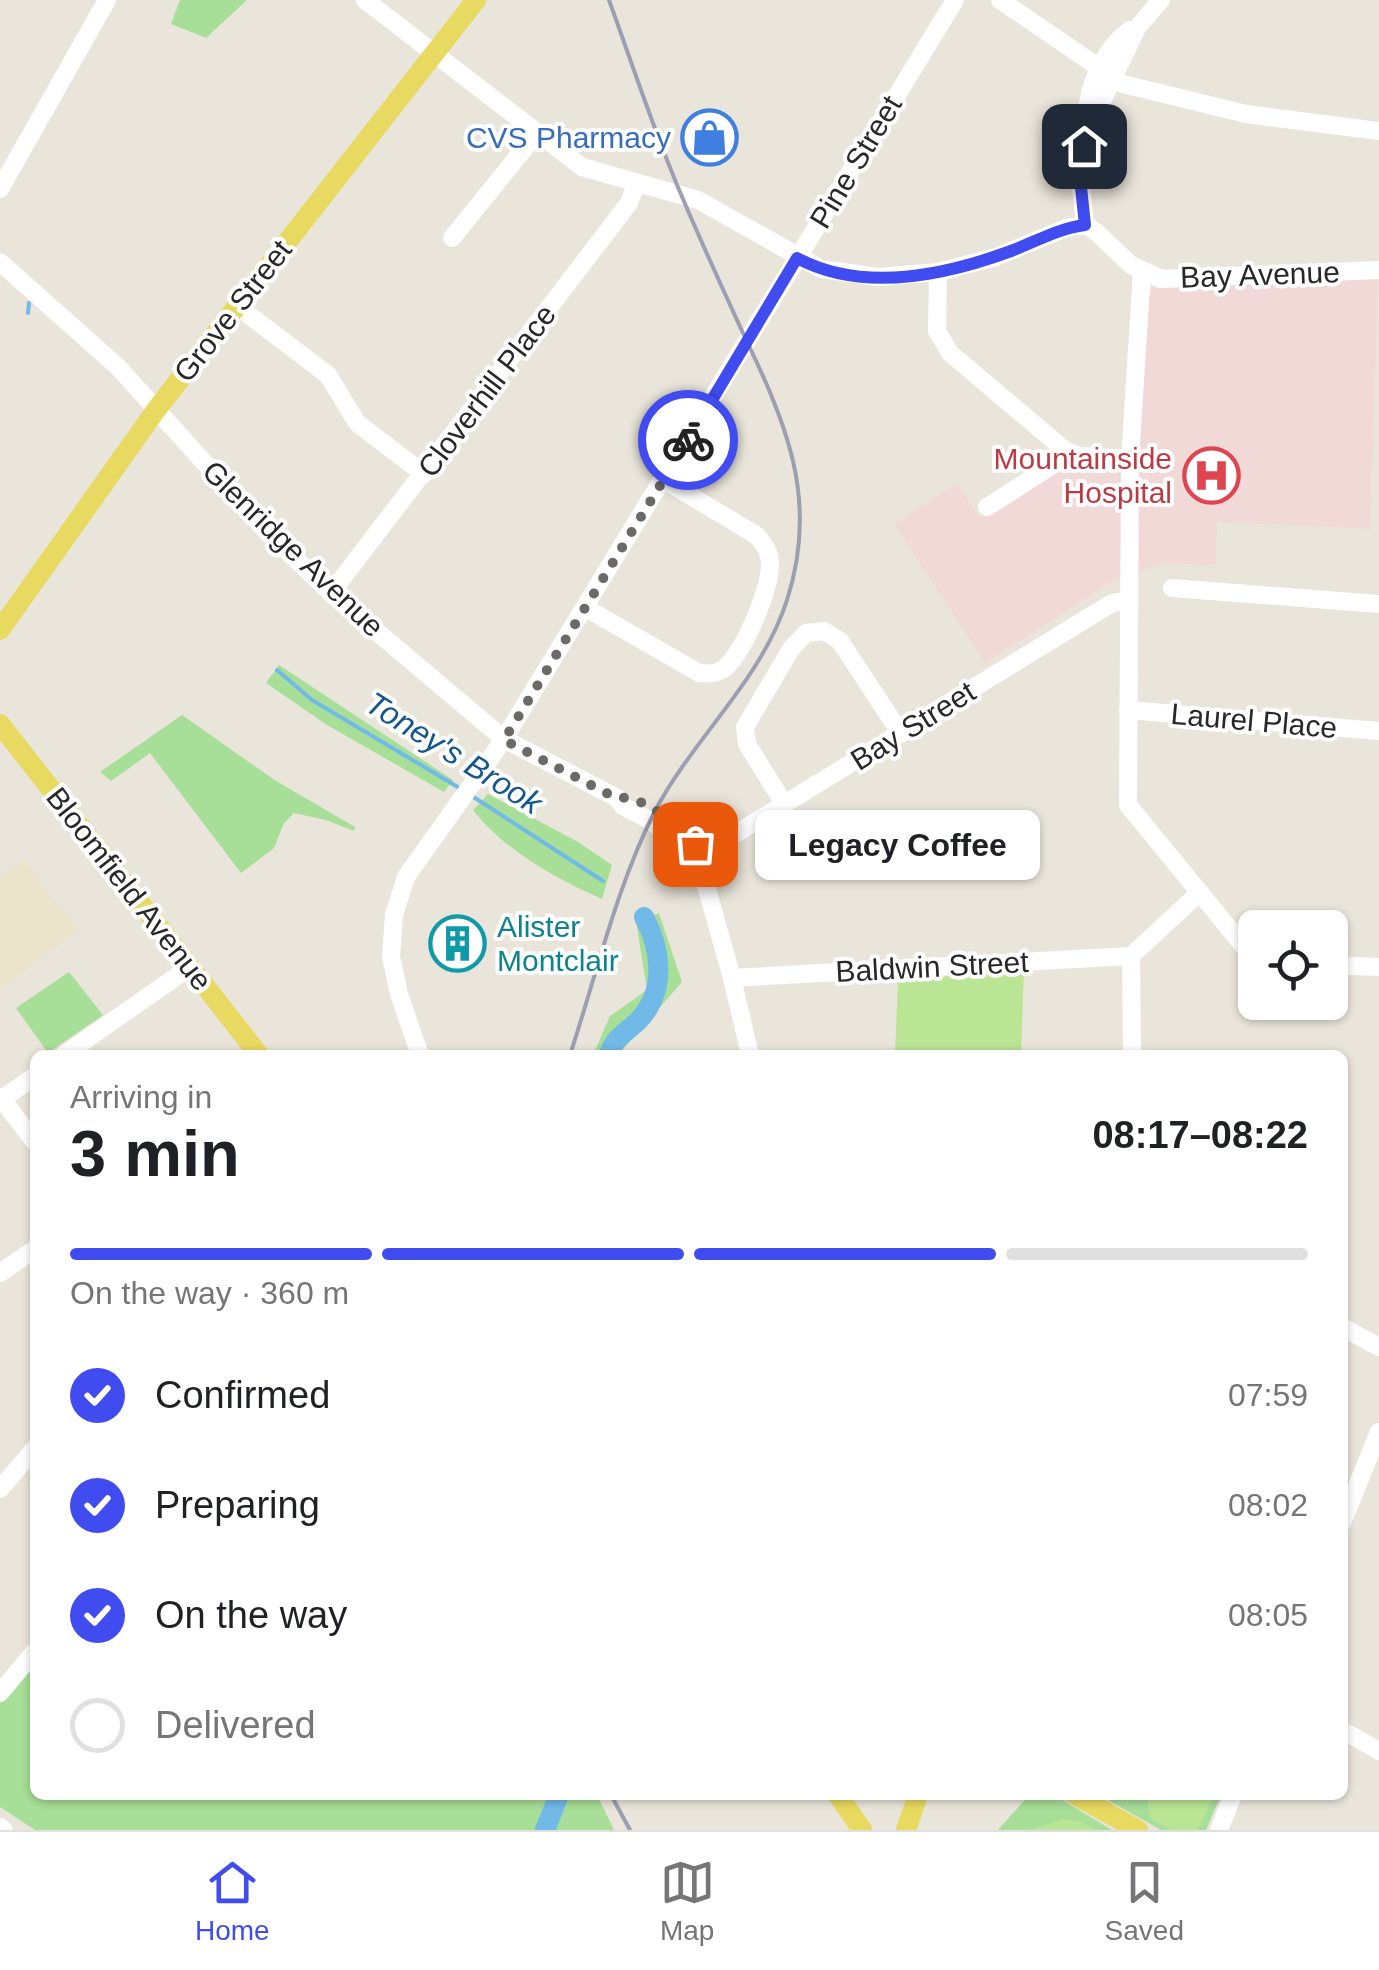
<!DOCTYPE html>
<meta charset="utf-8">
<style>
:root{--surface:#fff;--page:#f2f2f2;--text:#202124;--muted:#757577;--line:#e0e0e0;--accent:#414cf0}
body{margin:0;font-family:Helvetica,sans-serif;background:var(--page);color:var(--text);height:100vh;display:flex;flex-direction:column;font-size:38px;white-space:nowrap}
*{box-sizing:border-box;margin:0}
p{font-size:32px;color:var(--muted)}
.icon{flex:none;width:55px;height:55px;fill:none;stroke:currentColor;stroke-width:2;stroke-linecap:round;stroke-linejoin:round}
.map{position:relative;flex:1;overflow:hidden}
.panel{position:absolute;left:30px;top:1050px;width:1318px;height:750px;display:flex;flex-direction:column;background:var(--surface);border-radius:15px;box-shadow:0 2px 8px #0004}
.panel>*{flex:none}
.tools{position:absolute;left:1238px;top:910px;display:grid;gap:20px}
.tools a{display:grid;place-items:center;width:110px;height:110px;border-radius:15px;background:var(--surface);box-shadow:0 2px 8px #0004;font-size:50px}
.pin{position:absolute;display:grid;place-items:center;width:85px;height:85px;color:#fff;margin:-42px;border-radius:20px;box-shadow:0 5px 15px #0006}
.courier{position:absolute;display:grid;place-items:center;width:100px;height:100px;margin:-50px;border:8px solid #414cf0;border-radius:50%;background:#fff;color:#222;box-shadow:0 2px 12px #0007}
.bubble{position:absolute;height:70px;border-radius:15px;background:var(--surface);box-shadow:0 2px 8px #0004;font-size:32px;font-weight:700;line-height:70px;text-align:center}
.headline em{font-style:normal;font-weight:700}
.headline div{display:flex;flex-direction:column-reverse}
.headline{display:flex;align-items:center;justify-content:space-between;height:170px;padding:0 40px}
h1{font-size:65px;font-weight:700;line-height:75px}
.bar{display:grid;grid-template-columns:repeat(4,1fr);gap:15px 10px;align-content:center;height:120px;padding:0 40px}
.bar i{height:12px;border-radius:8px;background:var(--line)}
.bar .active{background:var(--accent)}
.bar p{grid-column:span 4}
ol{padding:0 40px;list-style:none}
li{display:flex;align-items:center;gap:30px;height:110px}
li p{margin-inline-start:auto}
li .icon{padding:10px;border-radius:50%;background:var(--accent);color:#fff;stroke-width:4}
li:last-child{color:var(--muted)}
li i{width:55px;height:55px;border:5px solid var(--line);border-radius:50%}
.dock{display:flex;justify-content:space-around;align-items:center;height:140px;border-top:2px solid var(--line);background:var(--surface);font-size:28px;color:var(--muted)}
.dock a{display:grid;justify-items:center;gap:5px}
.dock .active{color:var(--accent)}
.map>svg:first-child{display:block}
.education{fill:#ebe4ca}
.medical{fill:#f0d9d7}
.green{fill:#a7de98}
.pitch{fill:#b9e594}
.lines{fill:none;stroke-linecap:round;stroke-linejoin:round}
.stream{stroke:#71b9e7;stroke-width:4}
.river{stroke:#71b9e7;stroke-width:20}
.minor{stroke:#fff;stroke-width:18}
.major{stroke:#e8d960;stroke-width:20}
.rail{stroke:#9d9eb1;stroke-width:4}
.done{stroke:#6c6a66;stroke-width:10;stroke-dasharray:0 18}
.route{stroke:#414cf0;stroke-width:12}
.labels{text-anchor:middle;stroke-width:8;stroke-linejoin:round;paint-order:stroke}
.shop-label{font-size:30px;fill:#366cbe;stroke:#fff;text-anchor:end}
.street-label{font-size:30px;fill:#282828;stroke:#fff}
.health-label{font-size:30px;fill:#be3a42;stroke:#fff;text-anchor:end}
.culture-label{font-size:30px;fill:#0d838f;stroke:#fff;text-anchor:start}
.water-label{font-size:32px;font-style:italic;fill:#14568f;stroke:#fff}
</style>
<div class="map">
<svg width="1379" height="1830" viewBox="0 0 1379 1830">
<rect width="100%" height="100%" fill="#eae5da"/>
<!-- education -->
<polygon class="education" points="23,860 78,930 0,989 0,879"/>
<!-- medical -->
<polygon class="medical" points="1378,279 1370,529 1217,522 1216,565 1163,563 1113,581 985,663 894,524 957,483 980,518 1067,466 1138,469 1147,299 1154,287"/>
<!-- green -->
<g class="green">
<polygon points="180,0 247,0 206,38 171,24"/>
<polygon points="279,665 453,780 444,792 327,725 266,683"/>
<polygon points="182,715 276,781 355,827 354,831 326,820 294,813 284,823 274,848 241,873 150,753 111,781 100,772"/>
<path d="M488,794L578,842L612,865L602,899C556,879 504,850 473,810Z"/>
<polygon points="659,913 682,982 618,1055 593,1055 610,1016 647,990 636,921"/>
<polygon points="69,972 103,1015 48,1053 16,1008"/>
<polygon points="35,1657 35,1795 597,1795 614,1830 35,1830 0,1807 0,1699"/>
<polygon points="1029,1795 1054,1795 1112,1830 998,1830"/>
<polygon points="1099,1795 1221,1795 1206,1830 1161,1830"/>
</g>
<!-- pitch -->
<g class="pitch">
<polygon points="1024,969 1021,1055 895,1055 898,981"/>
<polygon points="1147,1795 1214,1795 1198,1830 1170,1830 1150,1818"/>
<polygon points="1065,1819 1079,1821 1097,1830 1029,1830"/>
</g>
<g class="lines">
<!-- stream -->
<g class="stream">
<polyline points="28,313 29,303"/>
<polyline points="277,670 312,700 461,789"/>
<polyline points="469,794 603,881"/>
</g>
<!-- river -->
<g class="river">
<path d="M609,1055C614,1037 626,1033 639,1020C666,991 662,950 644,917"/>
<polyline points="545,1830 559,1795"/>
</g>
<!-- minor -->
<g class="minor">
<polyline points="365,0 582,167 698,200 821,269 878,277 938,272 996,257 1066,228 1085,225"/>
<polyline points="1000,0 1123,84 1246,114 1379,131"/>
<path d="M1088,130C1083,95 1101,51 1130,30"/>
<polyline points="0,189 107,0"/>
<polyline points="1085,225 1095,231 1131,265 1161,279 1379,270"/>
<polyline points="1085,225 1080,178 1088,131 1137,28 1161,0"/>
<polyline points="452,238 536,134"/>
<polyline points="0,262 118,367 268,533 331,593 504,739 617,798 623,806 651,821 698,857"/>
<polyline points="938,272 937,331 950,353 1066,451 1079,456 1130,459"/>
<polyline points="1142,272 1130,459 1128,805 1255,960"/>
<polyline points="237,306 328,375 357,423 424,474"/>
<polyline points="987,507 1056,463 1066,451"/>
<polyline points="1172,588 1379,604"/>
<polyline points="331,593 629,203 636,184"/>
<path d="M586,608L699,673C708,674 715,674 722,670C743,656 771,588 770,563C770,551 764,544 756,535L664,480"/>
<polyline points="1128,710 1379,731"/>
<polyline points="785,805 747,744 745,727 791,649 806,633 824,631 840,641 901,734"/>
<polyline points="695,846 732,978 750,1055"/>
<polyline points="698,857 1112,603 1129,600"/>
<polyline points="1330,965 1379,967"/>
<polyline points="732,978 1131,956"/>
<polyline points="64,1055 190,967"/>
<polyline points="420,1055 399,994 391,957 394,915 406,877 504,739 955,0"/>
<polyline points="1132,1055 1131,956 1200,892"/>
<polyline points="0,1097 35,1142"/>
<polyline points="2,1099 35,1076"/>
<polyline points="0,1273 35,1249"/>
<polyline points="1342,1327 1379,1347"/>
<polyline points="0,1489 35,1448"/>
<polyline points="1342,1523 1379,1432"/>
<polyline points="0,1693 35,1651"/>
<polyline points="1342,1730 1379,1751"/>
<polyline points="0,1827 4,1830"/>
<polyline points="1219,1830 1233,1795"/>
</g>
<!-- major -->
<g class="major">
<polyline points="0,630 156,410 476,0"/>
<polyline points="0,724 259,1055"/>
<polyline points="838,1795 862,1830"/>
<polyline points="1075,1795 1138,1830"/>
<polyline points="906,1830 918,1795"/>
</g>
<!-- rail -->
<g class="rail">
<path d="M570,1055C596,976 617,885 655,811C694,737 761,681 787,600C820,498 785,421 742,331C722,287 702,244 683,199C655,135 633,66 609,0"/>
<polyline points="611,1795 630,1830"/>
</g>
</g>
<g class="lines">
<!-- done -->
<path class="done" d="M688,440L504,740L616,798C644,794 677,826 695,844"/>
<!-- route -->
<path class="route" d="M688,440L797,258C862,293 946,275 1011,251C1035,242 1059,228 1085,225L1080,178L1084,146"/>
</g>
<!-- icons -->
<defs>
<symbol id="shop-ring" viewBox="-11 -11 22 22"><circle r="9.5" fill="#fff" stroke="#3f7fe0" stroke-width="1.5"/><path d="M-5-2.5h2.3a2.7 3.5 0 0 1 5.4 0H5L5.5 6h-11ZM-1.5-2.5h3a1.5 2.3 0 0 0-3 0Z" fill="#3f7fe0"/></symbol>
<symbol id="hospital-ring" viewBox="-11 -11 22 22"><circle r="9.5" fill="#fff" stroke="#e0444e" stroke-width="1.5"/><path d="M-5-5h3v3.5h4V-5h3V5h-3V1.5h-4V5h-3Z" fill="#e0444e"/></symbol>
<symbol id="building-ring" viewBox="-11 -11 22 22"><circle r="9.5" fill="#fff" stroke="#0f9aa8" stroke-width="1.5"/><path d="M-4-6H4V6H1V3H-1V6H-4ZM-2.5-4.3h1.7v1.8h-1.7ZM.8-4.3h1.7v1.8H.8ZM-2.5-1h1.7V.8h-1.7ZM.8-1h1.7V.8H.8Z" fill="#0f9aa8"/></symbol>
</defs>
<g fill-rule="evenodd">
<use href="#shop-ring" x="678" y="106" width="63" height="63"/>
<use href="#hospital-ring" x="1180" y="444" width="63" height="63"/>
<use href="#building-ring" x="426" y="912" width="63" height="63"/>
</g>
<g class="labels">
<!-- shop labels -->
<g class="shop-label">
<text x="671" y="148">CVS Pharmacy</text>
</g>
<!-- street labels -->
<g class="street-label">
<text transform="translate(856 162) rotate(-59)" y="10">Pine Street</text>
<text transform="translate(1260 275) rotate(-2)" y="10">Bay Avenue</text>
<text transform="translate(233 311) rotate(-52)" y="10">Grove Street</text>
<text transform="translate(487 391) rotate(-53)" y="10">Cloverhill Place</text>
<text transform="translate(293 549) rotate(44)" y="10">Glenridge Avenue</text>
<text transform="translate(1254 721) rotate(5)" y="10">Laurel Place</text>
<text transform="translate(913 726) rotate(-32)" y="10">Bay Street</text>
<text transform="translate(129 889) rotate(52)" y="10">Bloomfield Avenue</text>
<text transform="translate(932 967) rotate(-3)" y="10">Baldwin Street</text>
</g>
<!-- health labels -->
<g class="health-label">
<text x="1172" y="469">Mountainside<tspan x="1172" dy="34">Hospital</tspan></text>
</g>
<!-- culture labels -->
<g class="culture-label">
<text x="497" y="937">Alister<tspan x="497" dy="34">Montclair</tspan></text>
</g>
<!-- water labels -->
<g class="water-label">
<text transform="translate(454 753) rotate(32)" y="11">Toney's Brook</text>
</g>
</g>
</svg>
<div class="tools">
<a><svg class="icon" aria-label="locate" viewBox="0 0 24 24"><circle cx="12" cy="12" r="6"/><path d="M12 2v4M12 18v4M2 12h4M18 12h4"/></svg></a>
</div>
<div class="pin" style="left:695px;top:844px;background:#ea580c"><svg class="icon" aria-label="bag" viewBox="0 0 24 24"><path d="M5 8h14l-1 12H6zM9 8a3 3 0 0 1 6 0"/></svg></div>
<div class="pin" style="left:1084px;top:146px;background:#1f2937"><svg class="icon" aria-label="home" viewBox="0 0 24 24"><path d="M3 11l9-7 9 7M6 9v11h12V9"/></svg></div>
<div class="courier" style="left:688px;top:440px"><svg class="icon" aria-label="bike" viewBox="0 0 24 24"><circle cx="6" cy="16" r="4"/><circle cx="18" cy="16" r="4"/><path d="M6 16l4-8h5l3 8M10 8l3 8H6M13 5h3"/></svg></div>
<div class="bubble" style="left:755px;top:810px;width:285px">Legacy Coffee</div>
<section class="panel">
<div class="headline"><div><h1>3 min</h1><p>Arriving in</p></div><em>08:17–08:22</em></div>
<div class="bar"><i class="active"></i><i class="active"></i><i class="active"></i><i></i><p>On the way · 360 m</p></div>
<ol>
<li><svg class="icon" aria-label="check" viewBox="0 0 24 24"><path d="M5 12l5 5 9-10"/></svg>Confirmed<p>07:59</p></li>
<li><svg class="icon" aria-label="check" viewBox="0 0 24 24"><path d="M5 12l5 5 9-10"/></svg>Preparing<p>08:02</p></li>
<li><svg class="icon" aria-label="check" viewBox="0 0 24 24"><path d="M5 12l5 5 9-10"/></svg>On the way<p>08:05</p></li>
<li><i></i>Delivered</li>
</ol>
</section>
</div>
<nav class="dock">
<a class="active"><svg class="icon" aria-label="home" viewBox="0 0 24 24"><path d="M3 11l9-7 9 7M6 9v11h12V9"/></svg>Home</a>
<a><svg class="icon" aria-label="map" viewBox="0 0 24 24"><path d="M3 6l6-2 6 2 6-2v14l-6 2-6-2-6 2zM9 4v14M15 6v14"/></svg>Map</a>
<a><svg class="icon" aria-label="saved" viewBox="0 0 24 24"><path d="M7 4h10v16l-5-4-5 4z"/></svg>Saved</a>
</nav>
